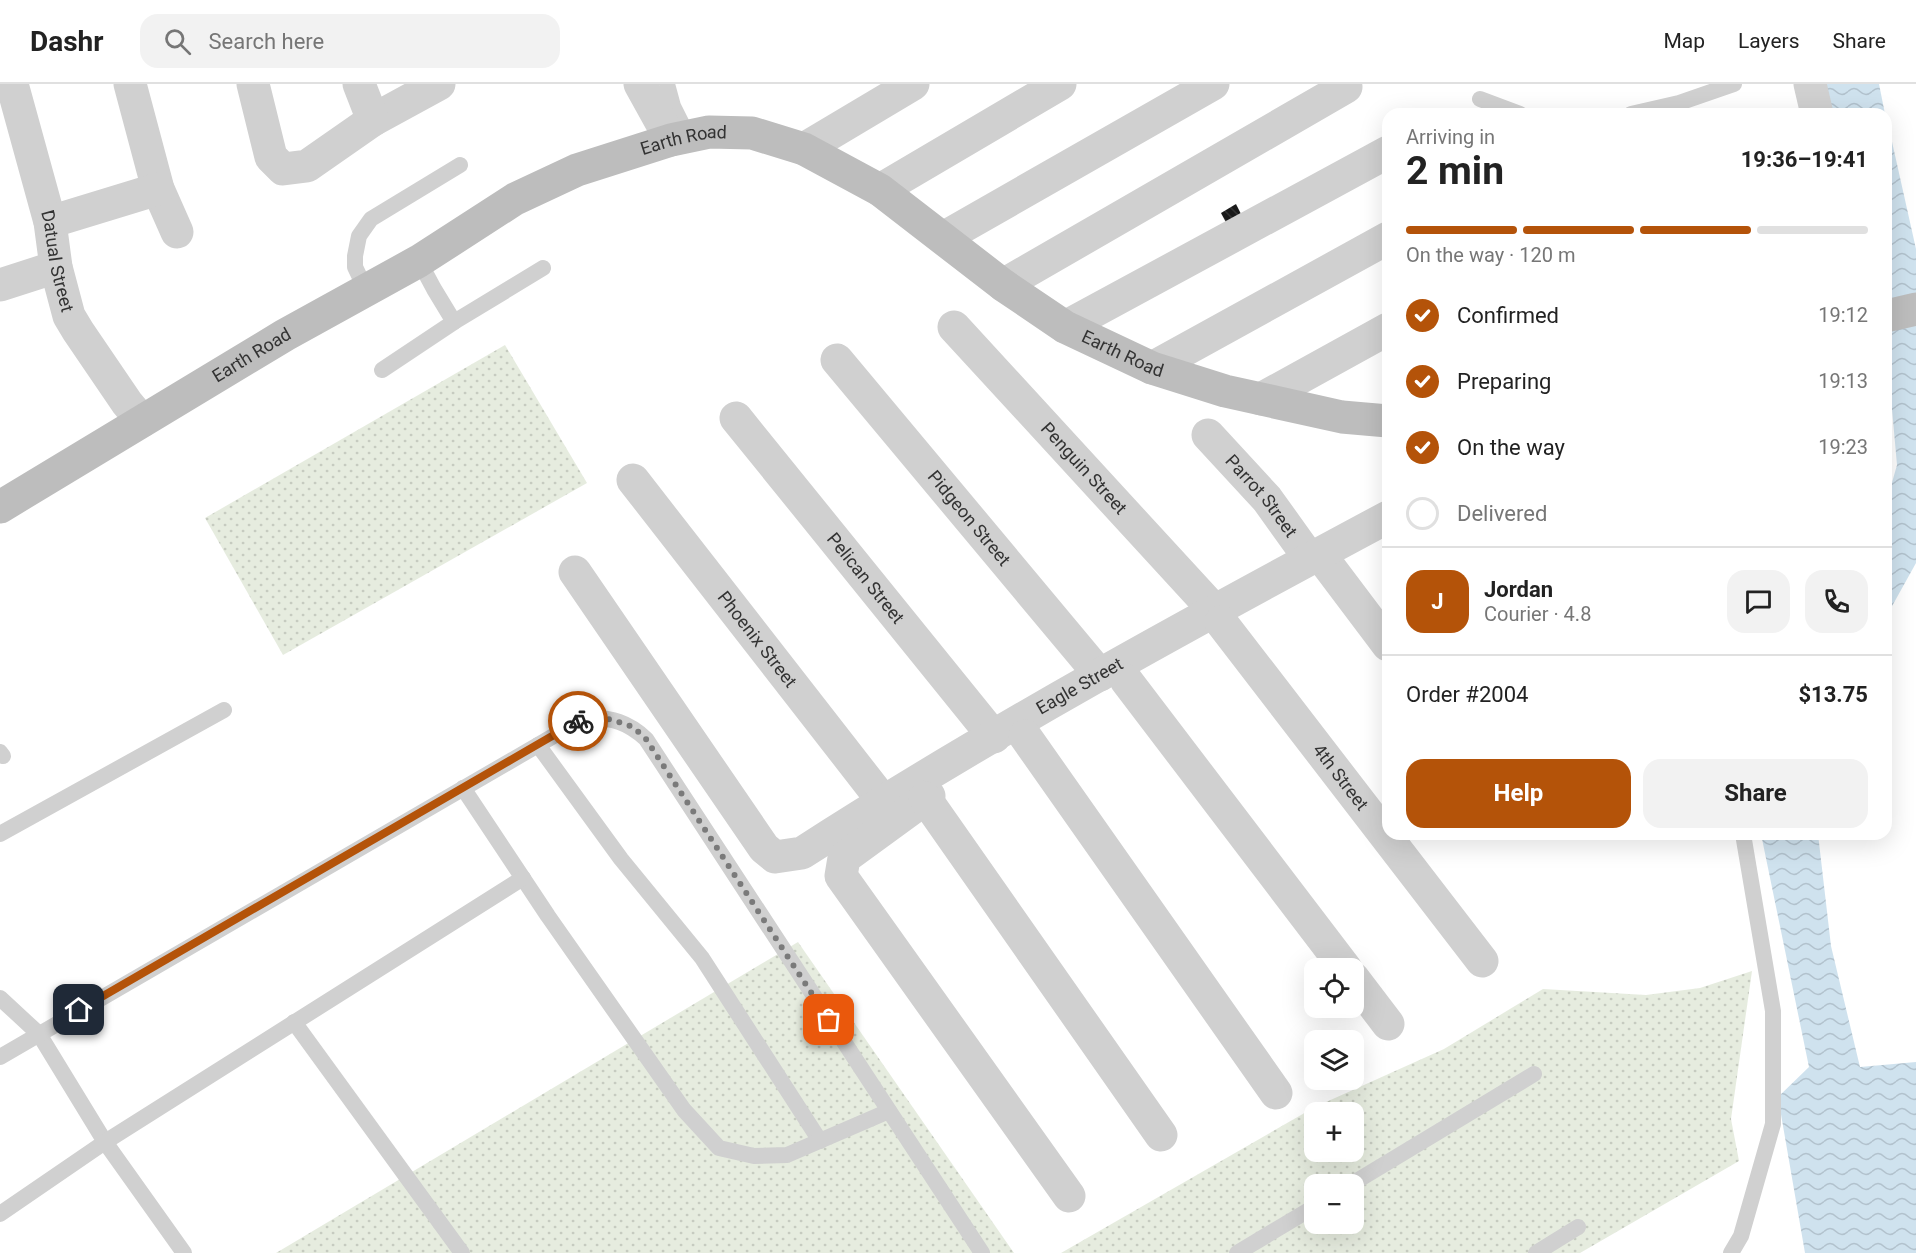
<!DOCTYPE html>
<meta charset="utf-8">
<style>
:root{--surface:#fff;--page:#f2f2f2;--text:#222;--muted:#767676;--line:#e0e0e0;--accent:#b45309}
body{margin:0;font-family:Roboto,sans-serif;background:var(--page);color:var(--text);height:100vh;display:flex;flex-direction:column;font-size:22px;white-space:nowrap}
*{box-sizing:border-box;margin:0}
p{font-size:20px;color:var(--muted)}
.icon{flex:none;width:33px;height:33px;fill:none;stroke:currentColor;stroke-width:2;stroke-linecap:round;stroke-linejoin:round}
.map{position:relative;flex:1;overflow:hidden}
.panel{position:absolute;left:1382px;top:24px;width:510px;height:732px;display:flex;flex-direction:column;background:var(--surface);border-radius:18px;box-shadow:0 6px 24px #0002}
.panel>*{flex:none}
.buttons{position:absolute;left:1304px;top:874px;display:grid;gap:12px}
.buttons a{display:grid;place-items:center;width:60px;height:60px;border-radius:12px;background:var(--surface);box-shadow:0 6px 24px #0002;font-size:30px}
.pin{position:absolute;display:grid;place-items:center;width:51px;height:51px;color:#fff;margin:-26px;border-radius:12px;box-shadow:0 3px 9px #0006}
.courier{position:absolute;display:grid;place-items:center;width:60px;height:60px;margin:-30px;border:4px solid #b45309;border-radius:50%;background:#fff;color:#222;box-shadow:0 2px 8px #0007}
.headline em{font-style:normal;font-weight:700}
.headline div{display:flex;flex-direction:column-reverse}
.headline{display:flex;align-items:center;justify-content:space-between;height:102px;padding:0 24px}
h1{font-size:39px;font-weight:700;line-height:45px}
.bar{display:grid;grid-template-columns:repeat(4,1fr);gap:9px 6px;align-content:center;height:72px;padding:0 24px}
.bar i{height:8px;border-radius:4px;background:var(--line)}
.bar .current{background:var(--accent)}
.bar p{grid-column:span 4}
.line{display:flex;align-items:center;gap:15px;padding:0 24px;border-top:2px solid var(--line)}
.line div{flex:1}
.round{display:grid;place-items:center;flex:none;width:63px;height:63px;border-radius:18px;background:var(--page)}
ol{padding:0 24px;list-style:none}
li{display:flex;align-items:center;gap:18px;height:66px}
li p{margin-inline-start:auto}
li .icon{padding:6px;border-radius:50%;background:var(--accent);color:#fff;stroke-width:4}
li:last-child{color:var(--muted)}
li i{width:33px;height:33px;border:3px solid var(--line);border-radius:50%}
.cta{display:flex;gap:12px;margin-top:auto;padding:12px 24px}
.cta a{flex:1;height:69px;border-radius:18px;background:var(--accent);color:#fff;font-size:24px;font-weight:700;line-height:69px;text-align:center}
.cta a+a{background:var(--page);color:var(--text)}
header{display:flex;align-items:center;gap:36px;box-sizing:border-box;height:84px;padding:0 30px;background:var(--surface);border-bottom:2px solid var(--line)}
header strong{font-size:28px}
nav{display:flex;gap:33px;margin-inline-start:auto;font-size:21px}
.search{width:420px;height:54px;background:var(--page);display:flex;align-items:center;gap:15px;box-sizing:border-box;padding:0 21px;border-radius:18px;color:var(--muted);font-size:22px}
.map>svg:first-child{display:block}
.grass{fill:url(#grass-dots);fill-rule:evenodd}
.water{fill:url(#water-waves)}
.building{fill:url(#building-back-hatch)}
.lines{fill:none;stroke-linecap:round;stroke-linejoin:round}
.lane{stroke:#d0d0d0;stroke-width:16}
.street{stroke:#d0d0d0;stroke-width:33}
.secondary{stroke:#bdbdbd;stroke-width:33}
.done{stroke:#7a7a7a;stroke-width:6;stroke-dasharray:0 10.8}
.route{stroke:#b45309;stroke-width:8}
.labels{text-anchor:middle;stroke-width:6;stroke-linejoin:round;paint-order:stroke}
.street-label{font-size:18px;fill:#333;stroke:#fff}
</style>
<header>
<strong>Dashr</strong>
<div class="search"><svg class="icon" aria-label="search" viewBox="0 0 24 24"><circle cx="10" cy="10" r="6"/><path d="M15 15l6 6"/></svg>Search here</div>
<nav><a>Map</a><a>Layers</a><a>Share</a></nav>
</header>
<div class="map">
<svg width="1916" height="1169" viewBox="0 0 1916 1169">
<defs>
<pattern id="grass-dots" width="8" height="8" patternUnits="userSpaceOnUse" patternTransform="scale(1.5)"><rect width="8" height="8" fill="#e6ecdf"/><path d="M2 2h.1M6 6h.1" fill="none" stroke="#c6cbc0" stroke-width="1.8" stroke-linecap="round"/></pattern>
<pattern id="water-waves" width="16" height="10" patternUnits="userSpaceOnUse" patternTransform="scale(1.5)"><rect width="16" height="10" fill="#cfe2ee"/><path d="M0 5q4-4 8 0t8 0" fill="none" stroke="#b2c2cd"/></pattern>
<pattern id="building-back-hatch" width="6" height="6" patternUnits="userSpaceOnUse" patternTransform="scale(1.5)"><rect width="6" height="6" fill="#1a1a1a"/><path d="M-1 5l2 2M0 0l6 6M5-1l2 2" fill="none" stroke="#333"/></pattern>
</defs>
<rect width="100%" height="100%" fill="#fff"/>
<!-- grass -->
<g class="grass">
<polygon points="505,261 587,399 283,571 205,434"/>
<polygon points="798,858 1014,1169 276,1169"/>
<path d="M1752,887L1731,1035L1739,1077L1580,1169H1061L1315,1023L1444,965L1543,905L1646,911L1700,904ZM1314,1029H1353V1068H1314ZM1314,1101H1353V1140H1314Z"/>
</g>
<!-- water -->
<g class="water">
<polygon points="1824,0 1879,0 1885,30 1831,30"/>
<polygon points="1886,31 1916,165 1916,479 1886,533 1886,412 1891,402 1897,381 1886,258"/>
<polygon points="1761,750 1818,750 1831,862 1860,983 1916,978 1916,1169 1805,1169 1778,1013 1809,983"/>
</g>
<!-- building -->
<polygon class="building" points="1236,120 1245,138 1230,146 1221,129"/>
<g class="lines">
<!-- lane -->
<g class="lane">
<polyline points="667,0 673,22 688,52"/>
<polyline points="1480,15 1520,30"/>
<polyline points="1631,30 1679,19 1734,0"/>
<polyline points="366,206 355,183 355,172 359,152 371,135 460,81"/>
<polyline points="454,238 543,184"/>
<polyline points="382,286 454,238 434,205 419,177"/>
<polyline points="538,661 621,775 702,874 820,1057"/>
<polyline points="0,668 3,672"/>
<polyline points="463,704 548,832 684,1026 719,1064 754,1072 787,1071 889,1027"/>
<polyline points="0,750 224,626"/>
<polyline points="0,914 39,950 105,1058 184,1169"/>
<polyline points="294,938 462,1169"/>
<path d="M0,973L588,632C612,635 627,637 646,655L982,1169"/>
<polyline points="1350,1101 1534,990"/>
<polyline points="0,1130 105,1058 523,794"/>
<polyline points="1237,1169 1314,1123"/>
<polyline points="1536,1169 1578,1143"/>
<polyline points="1731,1169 1741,1152 1773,1040 1773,927 1743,750"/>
</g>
<!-- street -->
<g class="street">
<path id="s1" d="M12,0L50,138L56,183L69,232L78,247L127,319L142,337"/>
<polyline points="130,0 158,105 177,148"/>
<polyline points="253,0 271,73 283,85 307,82 373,36 439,0"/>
<polyline points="359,0 373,36"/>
<polyline points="640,0 671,56"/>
<polyline points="1810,0 1817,30"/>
<polyline points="804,65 913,0"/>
<polyline points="880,106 1060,0"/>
<polyline points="50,138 158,105"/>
<polyline points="943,154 1213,0"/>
<polyline points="0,201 56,183"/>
<polyline points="1003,201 1346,3"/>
<path id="s2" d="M954,243L1214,526"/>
<polyline points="1065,243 1388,68"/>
<path id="s3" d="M837,276L1100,591"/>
<polyline points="1152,284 1388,154"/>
<polyline points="1261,315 1388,245"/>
<path id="s4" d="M736,334L994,653"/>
<path id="s5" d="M1208,351L1267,415L1310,475"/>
<path id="s6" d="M633,396L883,717"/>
<polyline points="1327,480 1388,561"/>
<path id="s7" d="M575,488L764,764L775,773L802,769C990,648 1190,539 1388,433"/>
<path id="s8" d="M1221,538L1482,877"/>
<polyline points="1126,596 1346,885"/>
<polyline points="1025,652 1276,1009"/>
<polyline points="929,712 844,774 841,792 1069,1112"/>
<polyline points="925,714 1161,1051"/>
<polyline points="1353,894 1388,940"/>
</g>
<!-- secondary -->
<g class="secondary">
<polyline points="1886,232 1916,225"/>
<path id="s9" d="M0,423L285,251L419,177L515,115L577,86L671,56L709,48L752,49L804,65L880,106L1003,201L1065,243L1152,284L1225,307L1342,333L1388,337"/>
</g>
</g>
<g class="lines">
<!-- done -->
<polyline class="done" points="578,637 588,632 613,636 633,643 646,655 829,936"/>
<!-- route -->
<polyline class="route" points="79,926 578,637"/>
</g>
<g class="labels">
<!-- street labels -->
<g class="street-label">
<text dy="6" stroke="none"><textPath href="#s9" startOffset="780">Earth Road</textPath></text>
<text dy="6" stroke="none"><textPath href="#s1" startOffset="183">Datual Street</textPath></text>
<text dy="6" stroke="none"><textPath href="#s9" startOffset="1284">Earth Road</textPath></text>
<text dy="6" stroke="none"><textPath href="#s9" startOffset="294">Earth Road</textPath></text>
<text dy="6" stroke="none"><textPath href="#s2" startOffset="192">Penguin Street</textPath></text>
<text dy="6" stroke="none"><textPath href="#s5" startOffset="81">Parrot Street</textPath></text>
<text dy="6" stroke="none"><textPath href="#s3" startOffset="206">Pidgeon Street</textPath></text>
<text dy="6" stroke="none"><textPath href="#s4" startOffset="206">Pelican Street</textPath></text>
<text dy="6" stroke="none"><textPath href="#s6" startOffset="202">Phoenix Street</textPath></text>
<text dy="6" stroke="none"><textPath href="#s7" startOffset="700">Eagle Street</textPath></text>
<text dy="6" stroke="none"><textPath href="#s8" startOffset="196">4th Street</textPath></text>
</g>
</g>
</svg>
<div class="buttons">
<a><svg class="icon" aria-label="locate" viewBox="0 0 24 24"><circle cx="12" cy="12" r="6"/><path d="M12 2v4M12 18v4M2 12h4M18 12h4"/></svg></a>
<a><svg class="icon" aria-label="layers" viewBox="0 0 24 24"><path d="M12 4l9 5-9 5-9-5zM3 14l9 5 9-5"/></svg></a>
<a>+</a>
<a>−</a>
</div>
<div class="pin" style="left:829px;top:936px;background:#ea580c"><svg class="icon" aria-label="bag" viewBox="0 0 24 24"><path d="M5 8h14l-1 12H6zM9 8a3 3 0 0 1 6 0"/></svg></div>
<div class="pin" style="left:79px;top:926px;background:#1f2937"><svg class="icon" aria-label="home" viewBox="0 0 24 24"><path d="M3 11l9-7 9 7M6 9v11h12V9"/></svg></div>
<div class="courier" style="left:578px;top:637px"><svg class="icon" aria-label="bike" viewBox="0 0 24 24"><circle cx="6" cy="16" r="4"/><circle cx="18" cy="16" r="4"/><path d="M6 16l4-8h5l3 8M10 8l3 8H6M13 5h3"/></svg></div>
<section class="panel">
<div class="headline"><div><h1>2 min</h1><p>Arriving in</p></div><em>19:36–19:41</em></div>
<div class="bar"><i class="current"></i><i class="current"></i><i class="current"></i><i></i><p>On the way · 120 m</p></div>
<ol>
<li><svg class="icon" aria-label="check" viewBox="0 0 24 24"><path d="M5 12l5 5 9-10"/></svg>Confirmed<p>19:12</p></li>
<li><svg class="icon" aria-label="check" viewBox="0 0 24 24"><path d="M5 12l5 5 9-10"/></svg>Preparing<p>19:13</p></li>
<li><svg class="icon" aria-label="check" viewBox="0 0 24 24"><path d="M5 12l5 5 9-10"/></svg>On the way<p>19:23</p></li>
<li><i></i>Delivered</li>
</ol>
<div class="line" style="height:108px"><b class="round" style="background:var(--accent);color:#fff">J</b><div><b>Jordan</b><p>Courier · 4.8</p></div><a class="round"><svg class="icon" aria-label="chat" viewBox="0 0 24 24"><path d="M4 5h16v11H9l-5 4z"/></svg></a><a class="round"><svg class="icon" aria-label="phone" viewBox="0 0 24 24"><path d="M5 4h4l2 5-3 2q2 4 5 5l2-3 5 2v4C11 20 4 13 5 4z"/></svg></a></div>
<div class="line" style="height:78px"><div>Order #2004</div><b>$13.75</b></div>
<div class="cta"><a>Help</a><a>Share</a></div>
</section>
</div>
